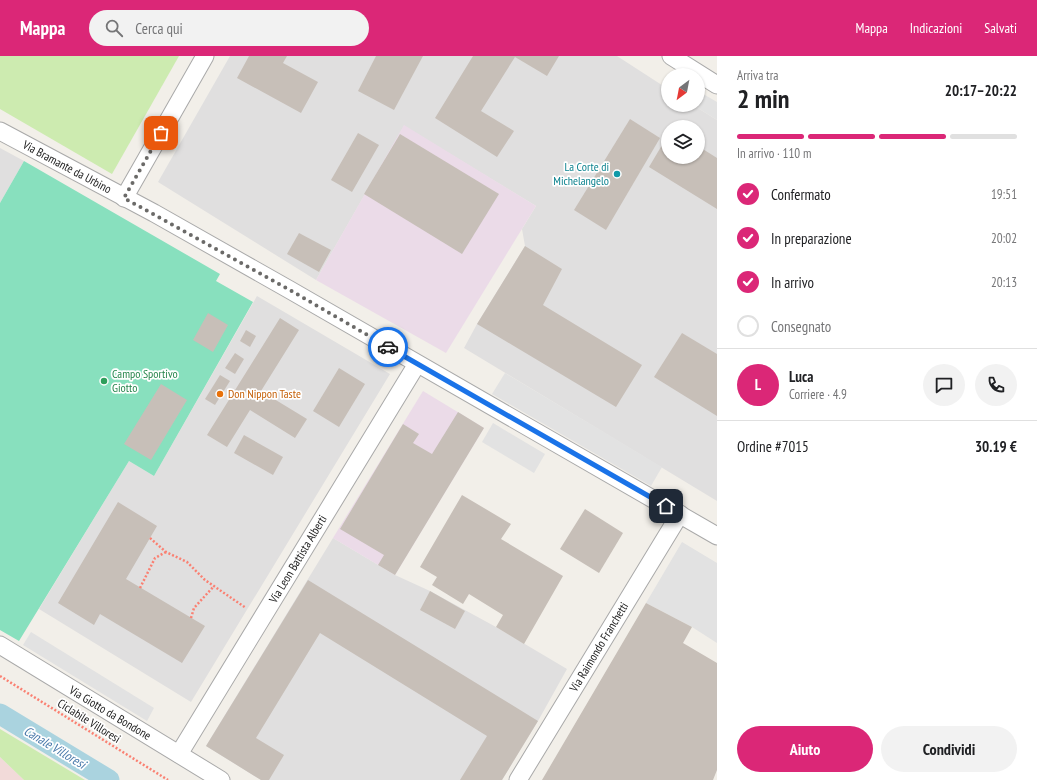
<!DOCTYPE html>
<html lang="it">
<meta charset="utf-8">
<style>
:root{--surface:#fff;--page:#f2f2f2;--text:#202124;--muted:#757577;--line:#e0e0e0;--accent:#db2777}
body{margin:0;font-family:"PT Sans Narrow",sans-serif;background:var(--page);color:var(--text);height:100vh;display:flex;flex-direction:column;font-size:15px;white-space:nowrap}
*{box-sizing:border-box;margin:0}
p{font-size:13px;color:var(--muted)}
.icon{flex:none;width:22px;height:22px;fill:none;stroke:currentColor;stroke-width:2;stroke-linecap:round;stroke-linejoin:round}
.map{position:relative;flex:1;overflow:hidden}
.panel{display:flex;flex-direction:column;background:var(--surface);width:320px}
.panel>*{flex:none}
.needle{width:26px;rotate:212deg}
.fabs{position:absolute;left:661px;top:12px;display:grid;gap:8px}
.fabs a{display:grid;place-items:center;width:44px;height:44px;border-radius:50%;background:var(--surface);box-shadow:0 1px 3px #0004;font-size:20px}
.pin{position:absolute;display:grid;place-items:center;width:34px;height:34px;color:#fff;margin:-17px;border-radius:8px;box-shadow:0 2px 6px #0006}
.courier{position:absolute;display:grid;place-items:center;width:40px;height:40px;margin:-20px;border:3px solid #1a73e8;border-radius:50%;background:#fff;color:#222;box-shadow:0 1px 5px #0007}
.head em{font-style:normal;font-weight:800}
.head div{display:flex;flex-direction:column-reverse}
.head{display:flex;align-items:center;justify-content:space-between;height:68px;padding:0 20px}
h1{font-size:26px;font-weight:800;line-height:30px}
.bar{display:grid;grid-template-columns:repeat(4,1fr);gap:6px 4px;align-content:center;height:48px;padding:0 20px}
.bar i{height:5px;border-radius:3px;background:var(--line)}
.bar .active{background:var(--accent)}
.bar p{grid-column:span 4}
.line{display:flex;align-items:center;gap:10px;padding:0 20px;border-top:1px solid var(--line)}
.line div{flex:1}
.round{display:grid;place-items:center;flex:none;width:42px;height:42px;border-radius:21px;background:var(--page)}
ol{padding:0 20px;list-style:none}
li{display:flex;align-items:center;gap:12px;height:44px}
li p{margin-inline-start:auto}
li .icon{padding:4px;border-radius:50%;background:var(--accent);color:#fff;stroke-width:4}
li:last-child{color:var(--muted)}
li i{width:22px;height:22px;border:2px solid var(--line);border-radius:50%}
.cta{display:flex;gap:8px;margin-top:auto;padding:8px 20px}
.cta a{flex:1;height:46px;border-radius:24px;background:var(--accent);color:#fff;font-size:16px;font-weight:800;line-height:46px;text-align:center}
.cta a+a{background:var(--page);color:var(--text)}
header{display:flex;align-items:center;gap:24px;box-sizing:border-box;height:56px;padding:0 20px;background:var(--accent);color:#fff}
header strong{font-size:19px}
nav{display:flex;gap:22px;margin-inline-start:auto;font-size:14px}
.search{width:280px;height:36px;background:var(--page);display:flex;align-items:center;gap:10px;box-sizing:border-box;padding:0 14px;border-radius:22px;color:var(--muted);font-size:15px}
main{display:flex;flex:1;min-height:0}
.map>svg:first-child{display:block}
.residential{fill:#e0dfdf;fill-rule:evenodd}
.commercial{fill:#f2dad9}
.industrial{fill:#ebdbe8}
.grass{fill:#cdebb0}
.pitch{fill:#88e0be}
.parking{fill:#e2e2e2}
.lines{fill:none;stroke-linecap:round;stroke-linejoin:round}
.canal{stroke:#aad3df;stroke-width:21}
.building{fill:#c7bfb8}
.street-casing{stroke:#a9a9a9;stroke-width:19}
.path{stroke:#fa8072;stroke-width:2.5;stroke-dasharray:2 2;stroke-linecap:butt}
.street{stroke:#fff;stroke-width:17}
.done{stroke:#6b6a68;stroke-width:4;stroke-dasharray:0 7.2}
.route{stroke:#1a73e8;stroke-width:5}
.culture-dot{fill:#0f9aa8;stroke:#fff;stroke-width:1.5}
.leisure-dot{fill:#2e9e5b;stroke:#fff;stroke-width:1.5}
.food-dot{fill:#e8710a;stroke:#fff;stroke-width:1.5}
.labels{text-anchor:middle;stroke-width:3.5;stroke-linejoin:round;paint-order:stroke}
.street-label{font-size:12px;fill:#222;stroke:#fff}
.culture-label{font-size:12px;fill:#0d838f;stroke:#fff;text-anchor:end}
.leisure-label{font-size:12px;fill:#27864d;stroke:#fff;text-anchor:start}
.food-label{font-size:12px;fill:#c56008;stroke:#fff;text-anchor:start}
.water-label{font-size:13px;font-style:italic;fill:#4a7aab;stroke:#fff}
</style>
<header>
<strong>Mappa</strong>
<div class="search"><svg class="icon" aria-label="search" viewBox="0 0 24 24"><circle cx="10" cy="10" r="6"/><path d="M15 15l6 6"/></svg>Cerca qui</div>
<nav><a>Mappa</a><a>Indicazioni</a><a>Salvati</a></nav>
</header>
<main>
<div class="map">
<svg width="717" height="724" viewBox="0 0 717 724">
<rect width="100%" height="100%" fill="#f2efe9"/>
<!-- residential -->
<g class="residential">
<path d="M230,0H617L668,33V49H693L717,64V445L464,292L477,268L525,190L522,173L536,150L404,70L316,224L158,126ZM668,71H698V101H668Z"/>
<polygon points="0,92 24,105 0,147"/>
<polygon points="257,240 390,318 191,646 39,553 129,405 154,420"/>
<polygon points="333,482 395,519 430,535 496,571 567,613 538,665 502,724 261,724 206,690"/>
</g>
<!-- commercial -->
<polygon class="commercial" points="0,701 24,724 0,724"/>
<!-- industrial -->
<g class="industrial">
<polygon points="404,69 536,150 446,297 316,224"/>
<polygon points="423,335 484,372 395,519 333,482"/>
</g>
<!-- grass -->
<g class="grass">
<polygon points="0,0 179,0 112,118 0,53"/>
<polygon points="0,673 85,724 24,724 0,701"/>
</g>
<!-- pitch -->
<polygon class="pitch" points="24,105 220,218 216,225 253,246 154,420 129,405 19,585 0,574 0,147"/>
<!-- parking -->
<g class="parking">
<polygon points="698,35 717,46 717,64 693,49 698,49"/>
<polygon points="505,317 662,411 651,430 492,338"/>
<polygon points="493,367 545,398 534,417 482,386"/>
<polygon points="682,486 717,507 717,587 692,571 646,547"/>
<polygon points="31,576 154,652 147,665 23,589"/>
</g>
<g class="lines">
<!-- canal -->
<polyline class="canal" points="0,658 109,724"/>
</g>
<!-- building -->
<g class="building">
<polygon points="249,0 287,0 283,7 318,26 301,57 237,22"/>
<polygon points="376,0 423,0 394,54 358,35"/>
<polygon points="473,0 559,0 547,20 515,1 481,55 514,75 497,101 435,62"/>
<polygon points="630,63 660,82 606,174 574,154"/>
<polygon points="358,77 379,89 352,136 331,124"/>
<polygon points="400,78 499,138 462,198 364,138"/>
<polygon points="668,79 668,101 698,101 698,90 717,102 717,153 649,111"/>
<polygon points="299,177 331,194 319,216 287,198"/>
<polygon points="525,190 562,213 543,249 642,309 616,351 477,268"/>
<polygon points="208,257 228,269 213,296 193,284"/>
<polygon points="280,262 299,274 261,335 307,363 295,382 250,354 227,391 207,379"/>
<polygon points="246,274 256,280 250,291 240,285"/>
<polygon points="682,277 717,298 717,360 654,321"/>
<polygon points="235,297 244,303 235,318 225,312"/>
<polygon points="339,312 365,328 339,371 313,355"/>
<polygon points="220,319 230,325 215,349 205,343"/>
<polygon points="161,328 187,344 151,404 124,388"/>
<polygon points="458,356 484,372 395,519 378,509 384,499 340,473 403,368 419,378 413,387 432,398"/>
<polygon points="244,379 283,401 273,419 234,397"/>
<polygon points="462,439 511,468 501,483 563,520 524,588 496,571 503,559 469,538 463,548 432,529 437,521 420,511"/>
<polygon points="118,446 157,470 126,523 205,570 182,607 100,558 94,569 58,547"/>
<polygon points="585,453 623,477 599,517 560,493"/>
<polygon points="308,524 538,665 502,724 460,724 487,680 320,577 256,682 284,699 269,724 261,724 206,690"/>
<polygon points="430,535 465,555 455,573 420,554"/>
<polygon points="646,547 692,571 683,587 717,607 717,714 713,724 542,724"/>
</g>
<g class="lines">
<defs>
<g id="street">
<polyline points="671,0 717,29"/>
<polyline points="0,75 154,157 290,234 717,480"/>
<polyline points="124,142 205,0"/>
<polyline points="0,589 221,724"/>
<polyline points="179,698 417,308"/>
<polyline points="518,724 680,458"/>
</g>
</defs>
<!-- street casing -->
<use href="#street" class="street-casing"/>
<!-- path -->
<g class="path">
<polyline points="150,482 166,496 187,506 205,524 246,552"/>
<polyline points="140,532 155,502 166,496"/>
<polyline points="191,562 194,552 214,530"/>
<polyline points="0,620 168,724"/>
</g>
<!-- street -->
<use href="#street" class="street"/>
</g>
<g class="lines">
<!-- done -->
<polyline class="done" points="161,77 124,142 290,234 388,291"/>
<!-- route -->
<polyline class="route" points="388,291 666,450"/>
</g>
<!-- markers -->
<circle class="culture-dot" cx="617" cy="118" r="4"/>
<circle class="leisure-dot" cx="104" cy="325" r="4"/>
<circle class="food-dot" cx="220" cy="338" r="4"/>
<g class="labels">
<!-- street labels -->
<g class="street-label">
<text transform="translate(67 111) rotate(28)" y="4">Via Bramante da Urbino</text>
<text transform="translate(298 503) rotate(-59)" y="4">Via Leon Battista Alberti</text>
<text transform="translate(599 591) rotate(-59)" y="4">Via Raimondo Franchetti</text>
<text transform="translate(110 657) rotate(31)" y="4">Via Giotto da Bondone</text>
<text transform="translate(89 665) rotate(32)" y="4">Ciclabile Villoresi</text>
</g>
<!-- culture labels -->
<g class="culture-label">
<text x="609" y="115">La Corte di<tspan x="609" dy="14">Michelangelo</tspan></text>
</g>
<!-- leisure labels -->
<g class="leisure-label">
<text x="112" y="322">Campo Sportivo<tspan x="112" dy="14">Giotto</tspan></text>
</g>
<!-- food labels -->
<g class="food-label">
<text x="228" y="342">Don Nippon Taste</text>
</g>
<!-- water labels -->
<g class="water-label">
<text transform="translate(55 691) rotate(31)" y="5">Canale Villoresi</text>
</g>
</g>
</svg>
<div class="fabs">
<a><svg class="needle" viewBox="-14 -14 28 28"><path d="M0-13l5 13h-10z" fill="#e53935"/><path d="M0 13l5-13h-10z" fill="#757577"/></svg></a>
<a><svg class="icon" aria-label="layers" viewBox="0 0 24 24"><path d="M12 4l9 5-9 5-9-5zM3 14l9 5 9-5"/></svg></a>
</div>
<div class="pin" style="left:161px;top:77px;background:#ea580c"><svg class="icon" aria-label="bag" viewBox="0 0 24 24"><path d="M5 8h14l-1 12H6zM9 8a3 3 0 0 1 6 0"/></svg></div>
<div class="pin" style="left:666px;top:450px;background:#1f2937"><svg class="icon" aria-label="home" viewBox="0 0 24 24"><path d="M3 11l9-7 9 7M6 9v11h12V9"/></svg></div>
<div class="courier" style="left:388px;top:291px"><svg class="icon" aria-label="car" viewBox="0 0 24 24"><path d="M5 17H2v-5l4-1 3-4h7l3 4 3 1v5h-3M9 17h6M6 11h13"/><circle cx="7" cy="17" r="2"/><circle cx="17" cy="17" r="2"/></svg></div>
</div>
<section class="panel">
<div class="head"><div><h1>2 min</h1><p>Arriva tra</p></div><em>20:17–20:22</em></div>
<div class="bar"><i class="active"></i><i class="active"></i><i class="active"></i><i></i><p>In arrivo · 110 m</p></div>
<ol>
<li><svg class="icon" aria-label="check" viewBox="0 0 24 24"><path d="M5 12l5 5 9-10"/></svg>Confermato<p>19:51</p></li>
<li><svg class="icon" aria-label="check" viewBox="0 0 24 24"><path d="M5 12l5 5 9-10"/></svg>In preparazione<p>20:02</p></li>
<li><svg class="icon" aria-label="check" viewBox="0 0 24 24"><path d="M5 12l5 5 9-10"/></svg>In arrivo<p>20:13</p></li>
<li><i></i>Consegnato</li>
</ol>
<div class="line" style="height:72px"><b class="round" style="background:var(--accent);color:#fff">L</b><div><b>Luca</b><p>Corriere · 4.9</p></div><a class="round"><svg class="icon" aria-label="chat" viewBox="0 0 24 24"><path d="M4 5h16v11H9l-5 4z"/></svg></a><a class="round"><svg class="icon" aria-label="phone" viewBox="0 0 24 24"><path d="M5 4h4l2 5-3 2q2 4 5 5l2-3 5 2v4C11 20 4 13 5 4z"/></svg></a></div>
<div class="line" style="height:52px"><div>Ordine #7015</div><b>30.19 €</b></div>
<div class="cta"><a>Aiuto</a><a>Condividi</a></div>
</section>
</main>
